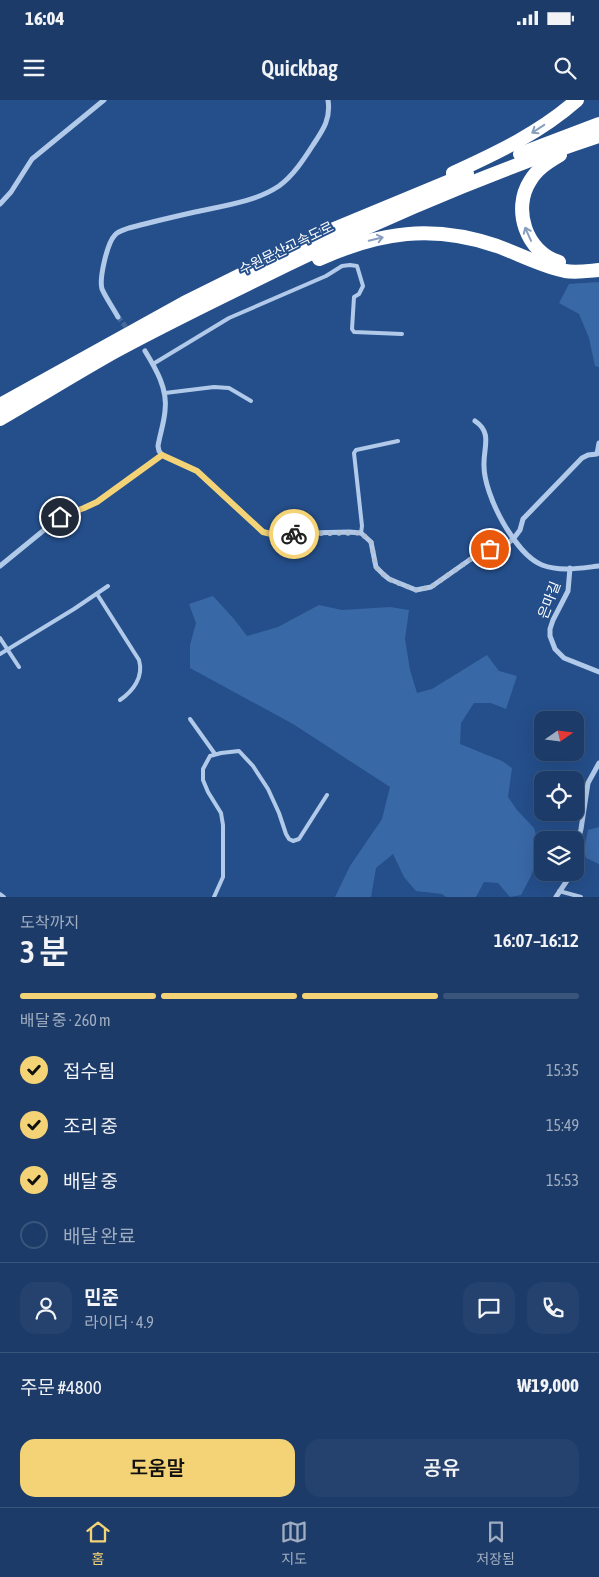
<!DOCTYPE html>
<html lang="ko">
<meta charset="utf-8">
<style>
:root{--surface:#1c3b68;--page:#25426e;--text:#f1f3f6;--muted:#a0adc0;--line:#3a557c;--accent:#f4d376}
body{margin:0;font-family:"Asap Condensed","Noto Sans KR",sans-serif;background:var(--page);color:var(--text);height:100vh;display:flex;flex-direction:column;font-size:19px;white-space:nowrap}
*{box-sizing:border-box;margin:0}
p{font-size:16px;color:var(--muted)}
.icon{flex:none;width:28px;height:28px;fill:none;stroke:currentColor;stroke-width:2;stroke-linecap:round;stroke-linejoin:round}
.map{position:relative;height:797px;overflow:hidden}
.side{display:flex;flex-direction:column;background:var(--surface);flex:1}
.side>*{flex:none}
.needle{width:32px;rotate:76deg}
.tools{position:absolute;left:534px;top:611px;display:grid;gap:10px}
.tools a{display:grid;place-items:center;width:50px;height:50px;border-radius:10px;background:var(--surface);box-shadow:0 5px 20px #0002,0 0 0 1px var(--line);font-size:25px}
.pin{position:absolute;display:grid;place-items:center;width:42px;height:42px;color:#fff;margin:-21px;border:2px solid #fff;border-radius:50%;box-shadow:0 1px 5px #0007}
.courier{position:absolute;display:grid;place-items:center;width:50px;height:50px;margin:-25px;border:4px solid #f4d376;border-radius:50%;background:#fff;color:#222;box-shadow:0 1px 6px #0007}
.summary em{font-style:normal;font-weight:600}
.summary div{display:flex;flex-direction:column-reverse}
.summary{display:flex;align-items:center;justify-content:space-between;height:85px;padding:0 20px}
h1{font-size:32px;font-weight:600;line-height:38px}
.bar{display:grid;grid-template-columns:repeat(4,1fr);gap:8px 5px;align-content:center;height:60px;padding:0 20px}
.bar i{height:6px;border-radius:4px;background:var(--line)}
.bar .selected{background:var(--accent)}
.bar p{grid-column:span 4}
.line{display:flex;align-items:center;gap:12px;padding:0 20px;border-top:1px solid var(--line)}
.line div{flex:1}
.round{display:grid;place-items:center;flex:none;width:52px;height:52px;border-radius:15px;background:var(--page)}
ol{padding:0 20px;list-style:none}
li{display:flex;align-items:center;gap:15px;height:55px}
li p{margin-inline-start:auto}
li .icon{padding:5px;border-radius:50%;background:var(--accent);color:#111;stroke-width:4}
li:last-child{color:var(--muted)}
li i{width:28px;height:28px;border:2px solid var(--line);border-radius:50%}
.cta{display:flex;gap:10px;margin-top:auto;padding:10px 20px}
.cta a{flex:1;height:58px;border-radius:15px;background:var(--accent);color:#111;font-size:20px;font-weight:600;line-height:58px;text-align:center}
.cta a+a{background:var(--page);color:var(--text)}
.status{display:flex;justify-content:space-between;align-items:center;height:35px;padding:0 25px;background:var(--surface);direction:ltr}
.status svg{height:14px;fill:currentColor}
header{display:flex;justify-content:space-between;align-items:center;height:65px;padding:0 20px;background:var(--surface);font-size:22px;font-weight:600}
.menu{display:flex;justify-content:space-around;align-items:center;height:70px;border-top:1px solid var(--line);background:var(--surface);font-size:14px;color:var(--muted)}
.menu a{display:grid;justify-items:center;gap:2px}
.menu .selected{color:var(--accent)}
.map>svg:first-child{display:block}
.green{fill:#3968a7}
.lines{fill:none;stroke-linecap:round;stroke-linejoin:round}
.minor-tunnel{stroke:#46699c;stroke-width:5;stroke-dasharray:5 2.5;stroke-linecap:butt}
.service{stroke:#b2caea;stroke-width:4}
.minor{stroke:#b2caea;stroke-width:5}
.motorway{stroke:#fff;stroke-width:14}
.oneway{stroke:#879ebf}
.done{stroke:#b3c1d6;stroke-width:5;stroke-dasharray:0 9}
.route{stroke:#f4d376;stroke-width:6}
.labels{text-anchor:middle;stroke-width:4;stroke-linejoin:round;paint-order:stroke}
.street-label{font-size:14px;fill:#fff;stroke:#254f8b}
</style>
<div class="status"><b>16:04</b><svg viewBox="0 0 49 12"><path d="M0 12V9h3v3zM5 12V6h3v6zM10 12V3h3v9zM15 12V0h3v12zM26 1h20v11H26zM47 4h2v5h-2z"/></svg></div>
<header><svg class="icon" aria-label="menu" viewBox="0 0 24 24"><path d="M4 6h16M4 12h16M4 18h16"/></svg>Quickbag<svg class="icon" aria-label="search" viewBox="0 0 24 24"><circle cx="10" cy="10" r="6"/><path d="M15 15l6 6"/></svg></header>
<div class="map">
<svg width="599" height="797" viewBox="0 0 599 797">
<rect width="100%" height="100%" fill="#254f8b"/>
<!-- green -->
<g class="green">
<polygon points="599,182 599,267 595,266 589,238 579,214 559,203 569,184"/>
<polygon points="213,496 234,519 247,536 278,527 319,505 342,510 390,507 409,510 405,539 410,570 417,593 432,589 487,555 499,571 517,576 506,609 491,603 474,603 461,623 460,644 502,661 512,668 508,697 517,710 534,728 540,748 531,776 521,795 510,797 498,783 484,782 476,797 446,797 442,794 416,791 404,777 393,754 376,768 371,797 335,797 350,766 382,719 390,687 293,624 190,568 190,545 196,523 189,504"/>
<polygon points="599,727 599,764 586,758 584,750 588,730"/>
</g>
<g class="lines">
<!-- minor-tunnel -->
<polyline class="minor-tunnel" points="118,217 130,232"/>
<!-- service -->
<g class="service">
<polyline points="153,264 229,218 326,176 342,166 350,165 357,166 363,186 359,194 354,197 352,229 354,232 402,234"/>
<polyline points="165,293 214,287 229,288 251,301"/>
<polyline points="361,433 362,426 354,353 356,350 398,341"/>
<path d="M97,494L139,560C144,577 133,591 120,600"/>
<polyline points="0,538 19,567"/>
<polyline points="0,554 74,509 108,486"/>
<polyline points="190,619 215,654"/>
<polyline points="559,791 581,797"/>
<polyline points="0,794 4,797"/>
<polyline points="214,797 223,777 223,725 221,713 208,692 203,680 203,669 210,656 221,653 239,651 253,666 268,689 279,713 286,734 289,739 293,741 299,739 327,695"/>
</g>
<!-- minor -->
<g class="minor">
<polyline points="0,104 11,92 32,59 104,0"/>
<path d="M118,217C113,208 106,198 102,189C99,179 107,143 115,135C118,131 124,130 129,128C151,122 173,117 195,112C223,106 255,102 279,86C293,76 304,59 313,45C323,30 331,19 328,0"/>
<path d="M145,251C156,269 168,289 165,311C164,323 160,334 158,346L159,351L162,355"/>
<path d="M475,321C493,333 483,348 484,366C484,395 515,454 542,465C560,472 581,468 599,466"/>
<polyline points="0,466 60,417 84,408 97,402 162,355 197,371 263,432 271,434 349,432 361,433 371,442 376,467 383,474 389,479 416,490 431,487 478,454 506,445 514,438 520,430 523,419 582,358 588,355 597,354 599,343"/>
<polyline points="570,468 568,491 553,520 550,529 550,536 555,549 564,558 599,572"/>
<polyline points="575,755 581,729 588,683 599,663"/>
<polyline points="556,797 568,779 570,772"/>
</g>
<!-- motorway -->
<g class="motorway">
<polyline points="520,54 599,24"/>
<path d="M453,73C497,53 541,32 577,0"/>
<path d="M319,159C380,132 432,124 497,146C519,154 541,166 565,171C576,173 588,171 599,170"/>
<path d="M559,162C526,152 512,109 530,81C537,69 548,62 560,55"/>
<polyline points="0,305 184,203 327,132 467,74"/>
<path d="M0,319C38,297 75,274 114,252C158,228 203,206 248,184C362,127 478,76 599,36"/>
</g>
</g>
<!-- one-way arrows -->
<defs><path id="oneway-shaft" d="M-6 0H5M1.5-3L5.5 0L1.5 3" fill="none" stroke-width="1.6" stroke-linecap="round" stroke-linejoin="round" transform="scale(1.25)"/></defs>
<g class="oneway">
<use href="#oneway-shaft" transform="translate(538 29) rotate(147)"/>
<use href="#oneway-shaft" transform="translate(528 134) rotate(-114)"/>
<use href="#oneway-shaft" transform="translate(376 139) rotate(-14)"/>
</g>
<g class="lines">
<!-- done -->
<polyline class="done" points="294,434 361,433 371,442 376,467 388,479 416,490 431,487 478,454 490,449"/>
<!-- route -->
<polyline class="route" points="60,417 84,408 97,402 162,355 197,371 263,432 271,434 294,434"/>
</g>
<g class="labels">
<!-- street labels -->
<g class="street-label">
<text transform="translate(286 148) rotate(-26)" y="5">수원문산고속도로</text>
<text transform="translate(549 500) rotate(-69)" y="5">은마길</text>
</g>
</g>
</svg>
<div class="tools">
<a><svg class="needle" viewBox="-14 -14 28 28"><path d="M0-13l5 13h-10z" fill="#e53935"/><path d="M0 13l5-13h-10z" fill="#a0adc0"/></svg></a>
<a><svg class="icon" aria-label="locate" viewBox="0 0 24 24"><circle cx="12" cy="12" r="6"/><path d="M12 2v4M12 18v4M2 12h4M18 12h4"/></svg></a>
<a><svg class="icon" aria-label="layers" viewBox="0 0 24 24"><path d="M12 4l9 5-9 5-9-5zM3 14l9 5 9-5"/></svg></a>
</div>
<div class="pin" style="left:490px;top:449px;background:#ea580c"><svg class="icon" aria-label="bag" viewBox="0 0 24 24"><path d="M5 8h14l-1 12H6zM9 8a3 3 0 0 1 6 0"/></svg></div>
<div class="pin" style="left:60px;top:417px;background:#1f2937"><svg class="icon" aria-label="home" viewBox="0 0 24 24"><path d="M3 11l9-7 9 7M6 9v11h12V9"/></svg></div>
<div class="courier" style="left:294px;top:434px"><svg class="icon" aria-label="bike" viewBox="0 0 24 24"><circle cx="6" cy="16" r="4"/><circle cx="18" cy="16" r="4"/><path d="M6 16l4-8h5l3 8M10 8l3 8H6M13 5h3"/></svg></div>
</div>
<section class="side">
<div class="summary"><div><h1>3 분</h1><p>도착까지</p></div><em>16:07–16:12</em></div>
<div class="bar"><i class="selected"></i><i class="selected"></i><i class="selected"></i><i></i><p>배달 중 · 260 m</p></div>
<ol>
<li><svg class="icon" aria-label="check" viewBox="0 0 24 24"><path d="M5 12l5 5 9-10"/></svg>접수됨<p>15:35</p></li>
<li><svg class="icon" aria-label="check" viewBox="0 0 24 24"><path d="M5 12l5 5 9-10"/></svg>조리 중<p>15:49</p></li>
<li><svg class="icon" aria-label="check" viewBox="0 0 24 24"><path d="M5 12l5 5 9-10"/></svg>배달 중<p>15:53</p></li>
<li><i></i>배달 완료</li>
</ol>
<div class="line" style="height:90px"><a class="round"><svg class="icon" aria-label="person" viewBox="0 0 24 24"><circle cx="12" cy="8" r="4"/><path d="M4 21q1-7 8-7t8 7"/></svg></a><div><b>민준</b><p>라이더 · 4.9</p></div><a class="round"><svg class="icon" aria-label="chat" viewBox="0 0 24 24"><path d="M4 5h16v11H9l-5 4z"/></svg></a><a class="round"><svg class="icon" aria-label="phone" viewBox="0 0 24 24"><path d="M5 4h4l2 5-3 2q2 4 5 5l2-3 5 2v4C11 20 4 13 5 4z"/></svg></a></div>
<div class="line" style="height:65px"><div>주문 #4800</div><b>₩19,000</b></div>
<div class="cta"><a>도움말</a><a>공유</a></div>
</section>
<nav class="menu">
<a class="selected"><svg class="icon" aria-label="home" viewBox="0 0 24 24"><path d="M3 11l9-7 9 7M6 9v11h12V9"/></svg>홈</a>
<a><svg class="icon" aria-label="map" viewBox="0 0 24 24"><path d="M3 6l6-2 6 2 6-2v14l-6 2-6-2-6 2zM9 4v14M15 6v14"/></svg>지도</a>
<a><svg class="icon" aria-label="saved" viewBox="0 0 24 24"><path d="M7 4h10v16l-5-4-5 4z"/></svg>저장됨</a>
</nav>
